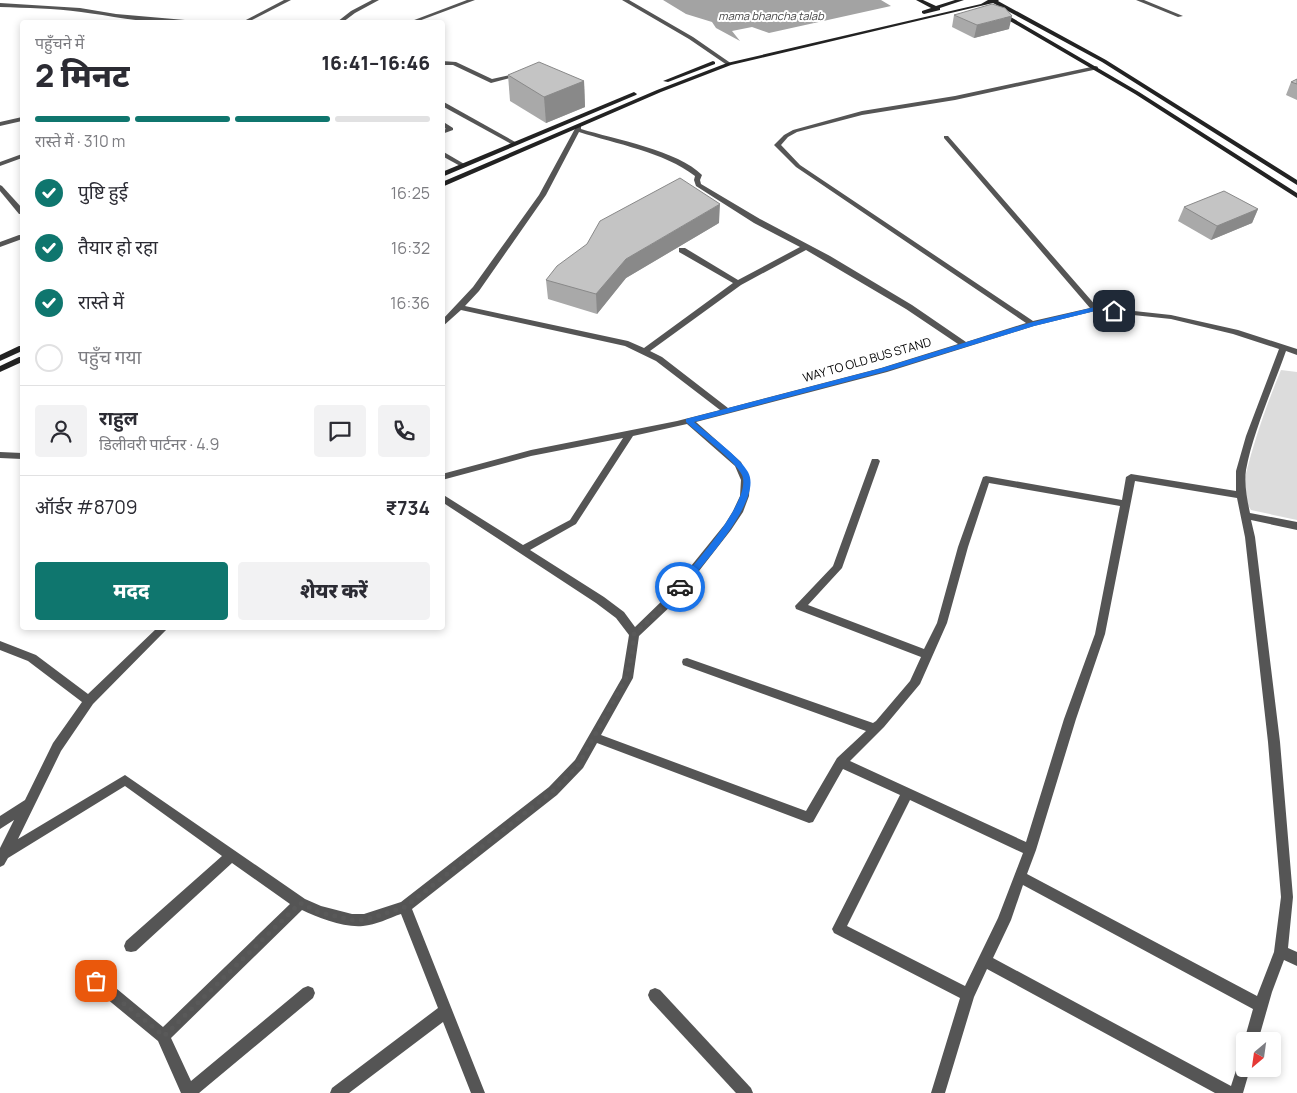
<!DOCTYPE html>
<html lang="hi">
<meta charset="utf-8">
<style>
:root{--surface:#fff;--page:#f2f2f3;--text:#2b2b33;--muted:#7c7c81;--line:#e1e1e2;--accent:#0f766e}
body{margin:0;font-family:Manrope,"Noto Sans Devanagari",sans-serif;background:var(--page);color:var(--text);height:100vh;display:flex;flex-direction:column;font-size:19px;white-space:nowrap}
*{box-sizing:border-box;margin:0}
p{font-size:16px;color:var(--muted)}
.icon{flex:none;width:28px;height:28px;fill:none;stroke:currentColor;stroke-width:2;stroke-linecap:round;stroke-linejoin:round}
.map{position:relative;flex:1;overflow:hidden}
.panel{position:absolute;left:20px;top:20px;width:425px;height:610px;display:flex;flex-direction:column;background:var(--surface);border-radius:5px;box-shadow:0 2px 8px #0003}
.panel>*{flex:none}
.needle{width:32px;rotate:209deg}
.tools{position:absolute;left:1236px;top:1032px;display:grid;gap:10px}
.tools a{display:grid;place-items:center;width:45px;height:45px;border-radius:5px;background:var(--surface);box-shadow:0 2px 8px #0003;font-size:25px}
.pin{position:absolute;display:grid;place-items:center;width:42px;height:42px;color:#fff;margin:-21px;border-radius:10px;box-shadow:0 2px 8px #0006}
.courier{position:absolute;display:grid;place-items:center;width:50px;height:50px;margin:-25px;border:4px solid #1a73e8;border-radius:50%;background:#fff;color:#222;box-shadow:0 1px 6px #0007}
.head em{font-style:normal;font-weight:800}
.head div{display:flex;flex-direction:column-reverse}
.head{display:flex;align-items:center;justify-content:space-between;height:85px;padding:0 15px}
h1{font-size:32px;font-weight:800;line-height:38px}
.bar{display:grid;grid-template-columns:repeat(4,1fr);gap:8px 5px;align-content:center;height:60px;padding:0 15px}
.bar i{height:6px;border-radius:4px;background:var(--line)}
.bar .current{background:var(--accent)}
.bar p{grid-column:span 4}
.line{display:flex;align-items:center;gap:12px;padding:0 15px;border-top:1px solid var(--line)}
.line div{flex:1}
.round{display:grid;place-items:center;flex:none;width:52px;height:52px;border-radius:5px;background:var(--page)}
ol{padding:0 15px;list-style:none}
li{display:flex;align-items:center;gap:15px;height:55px}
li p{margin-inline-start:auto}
li .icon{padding:5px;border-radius:50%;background:var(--accent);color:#fff;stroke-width:4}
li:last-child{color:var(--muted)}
li i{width:28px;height:28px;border:2px solid var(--line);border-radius:50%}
.button{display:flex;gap:10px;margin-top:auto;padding:10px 15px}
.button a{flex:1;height:58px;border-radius:5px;background:var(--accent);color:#fff;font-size:20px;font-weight:800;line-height:58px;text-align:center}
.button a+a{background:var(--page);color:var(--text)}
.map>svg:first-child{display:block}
.green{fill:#dcdcdc}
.water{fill:#a3a3a3}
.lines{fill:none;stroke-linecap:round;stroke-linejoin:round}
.lane{fill:#555;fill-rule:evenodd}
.street{fill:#555;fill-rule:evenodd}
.secondary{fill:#222;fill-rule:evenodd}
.wall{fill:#a9a9a9}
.shaded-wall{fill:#898989}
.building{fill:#c4c4c4;stroke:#898989}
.route{fill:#1a73e8}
.done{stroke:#595959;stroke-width:5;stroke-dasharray:0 9}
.labels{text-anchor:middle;stroke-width:4;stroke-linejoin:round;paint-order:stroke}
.far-water-label{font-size:11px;font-style:italic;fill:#444;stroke:#fff}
.street-label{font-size:12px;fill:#000;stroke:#fff}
</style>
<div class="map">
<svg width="1297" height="1093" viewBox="0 0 1297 1093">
<rect width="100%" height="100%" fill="#fff"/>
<!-- green -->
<path class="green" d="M1281,370L1297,372V520L1251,510L1241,495C1250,452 1264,411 1281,370Z"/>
<!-- water -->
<polygon class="water" points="663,0 881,0 891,6 769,33 752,27 732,31 740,41 716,28 712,22 686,14"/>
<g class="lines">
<!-- lane -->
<g class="lane">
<polygon points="442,121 453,128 453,130 442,134 442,130 446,129 442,126"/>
<polygon points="442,151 466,165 467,166 462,167 442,156"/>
</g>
<!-- street -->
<g class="street">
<polygon points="284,0 291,0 248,22 242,22"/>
<polygon points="372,0 379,0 355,13 343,22 337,22 351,11"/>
<polygon points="467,0 475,0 416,22 409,22"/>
<polygon points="622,0 629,0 693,37 732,64 727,65 689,39"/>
<polygon points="1136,0 1144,0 1183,16 1178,17"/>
<path d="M0,3L80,8L116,14L185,20L188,22C157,26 113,16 81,12C54,8 27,8 0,7Z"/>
<polygon points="442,61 456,62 492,79 519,73 522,75 491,83 453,65 442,65"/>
<path d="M1096,66L1098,67V69L955,100L862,115L797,132L788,137L781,145L800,165L1033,321L1090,308L944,138V136H948L1097,307L1171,315L1238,330L1297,349V355L1286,351C1273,388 1253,432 1246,470C1244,484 1247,499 1250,513L1297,522V530L1251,520L1255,537L1280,742L1293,897L1288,948L1297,952V966L1284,960L1272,992L1258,1041H1245V1044L1244,1041L1253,1009L1023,885L1011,920L993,958L1231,1086L1240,1058L1245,1056V1069H1250L1243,1093H1215L987,969L974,997L945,1093H931L960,998L834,933L832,929L900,795L843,769L813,822L809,823L597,743L583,768L557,795L412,909L485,1093H471L443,1022L349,1093H330L332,1088L438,1008L401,914C389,918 376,925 363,926C345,928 318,918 302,910L171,1038L191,1081L303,988L308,986L313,988L315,993L313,998L199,1093H181L158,1041L78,975L76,970L78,965L83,963L88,965L163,1027L290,904L232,863L136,951L131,952L126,951L124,946L126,941L222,856L125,786L8,858L4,865L0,867V848L14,820L0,829V816L25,800L53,743L82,702L28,661L0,650V641L36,655L88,694L157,628H168L93,704L61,751L18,839L125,775L305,899L321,906L352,914H364L401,902L549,787L575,760L622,678L629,635L616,618L596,603L442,502V494L523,545L570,520L623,438L531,456L442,480V474L531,450L677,421L720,410L656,361L625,346L461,310L442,327V320L473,287L539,195L577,125H581V129C614,139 679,151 702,175L700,180L701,184L760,219L830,256L912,305L966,342L1026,323L796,167L774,145L784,135L793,130L862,111L955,96ZM579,132C616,144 664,152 695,176L694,180L696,186L754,223L800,247L738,280L685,248H679V252L733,283L644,348L628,341L465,306L479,291L546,195ZM806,250L906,309L958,344L881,368L728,408L662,357L650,351L741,285ZM1095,311L1171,319L1233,334L1279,349L1246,436L1236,471V491L1131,474L1126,477L1122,500L986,476L983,477L958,547L937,623L924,649L808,605L842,568L880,461L878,459H872L833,566L795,606L796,609L921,657L910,681L876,721L873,723L687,658L683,659L682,662L683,665L866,731L837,758L806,811L601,735L633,678L639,636L674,603L731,530L743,512L749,496L750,480L741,462L696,422L887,372L1034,326ZM687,424L735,466L741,480L740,496L733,511L725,524L666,597L635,627L624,612L604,597L530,550L576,524L633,436ZM1135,481L1237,498L1245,537L1268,742L1281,897L1274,952L1257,996L1027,874L1036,850L1076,719L1105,634ZM989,483L1120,506L1095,634L1064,719L1026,842L850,761L884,727L920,684L947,623L968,547ZM910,800L1023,853L998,918L965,986L847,926Z"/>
<polygon points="442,101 517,143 518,144 513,145 442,106"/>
<polygon points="22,117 22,121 0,126 0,122"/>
<polygon points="22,154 22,158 0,166 0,162"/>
<polygon points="0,185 2,186 22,208 22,214 19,214 0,191"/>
<polygon points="19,235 22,235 22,239 0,247 0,242"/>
<polygon points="0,452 22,453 22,459 0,458"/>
<polygon points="655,988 660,990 751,1088 753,1093 736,1093 650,1000 648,995 650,990"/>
</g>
<!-- secondary -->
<g class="secondary">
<polygon points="916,0 923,0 936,6 955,0 964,0 940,8 940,10 924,14 922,13 922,11 931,8"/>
<polygon points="988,0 999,0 998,1 1106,60 1297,180 1297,185 1102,62 993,3 731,65 661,92 442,187 442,182 657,90 727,63 981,4"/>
<polygon points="998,12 1002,12 1139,92 1297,193 1297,198 1135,94 998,14"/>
<polygon points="713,61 715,62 715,64 668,82 663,81"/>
<polygon points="634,92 637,94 636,95 442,177 442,172"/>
<polygon points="19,346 22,346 22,351 0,361 0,355"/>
<polygon points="19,357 22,357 22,362 0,372 0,366"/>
</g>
</g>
<!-- wall -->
<g class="wall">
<polygon points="954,15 1009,29 974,38 952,27"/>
<polygon points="508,75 584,81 585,107 546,123 510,101"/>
<polygon points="1297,79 1297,100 1286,95 1291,82"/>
<polygon points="1184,207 1258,209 1252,223 1211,240 1178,221"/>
<polygon points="719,223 626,278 597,314 548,299 546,280"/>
</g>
<!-- shaded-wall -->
<g class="shaded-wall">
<polygon points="1012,16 1009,29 974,38 977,25"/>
<polygon points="584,81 585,107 546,123 544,97"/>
<polygon points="720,204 719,223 626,278 597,314 596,294 626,259"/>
<polygon points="1258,209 1252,223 1211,240 1217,226"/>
</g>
<!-- building -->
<g class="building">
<polygon points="992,4 1005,8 1012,16 977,25 954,15"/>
<polygon points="539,62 584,81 544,97 508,75"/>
<polygon points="1297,79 1297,84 1291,82"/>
<polygon points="680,178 720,204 626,259 596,294 546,280 557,266 587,244 600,221"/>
<polygon points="1224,191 1258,209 1217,226 1184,207"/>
</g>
<!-- route -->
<path class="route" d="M1095,307L1118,311L1114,313L1095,311L1034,326L887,371L694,422C709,435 739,456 748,472C764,500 700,567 683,589H677V585C693,565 753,500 742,475C736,461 699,434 686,422V419L882,368L1029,323Z"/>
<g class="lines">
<!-- done -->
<polyline class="done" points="96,981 164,1036 300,903 318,912 352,920 364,920 405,907 553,791 579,764 626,678 632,654 634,634 670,600 680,587"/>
</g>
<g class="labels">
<!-- far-water labels -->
<g class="far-water-label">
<text x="771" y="20">mama bhancha talab</text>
</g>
<!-- street labels -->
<g class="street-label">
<text transform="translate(867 360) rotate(-16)" y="4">WAY TO OLD BUS STAND</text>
</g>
</g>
</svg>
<div class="tools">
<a><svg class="needle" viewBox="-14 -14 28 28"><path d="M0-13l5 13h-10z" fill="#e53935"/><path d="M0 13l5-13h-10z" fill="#7c7c81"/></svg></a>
</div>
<div class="pin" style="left:96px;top:981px;background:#ea580c"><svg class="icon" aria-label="bag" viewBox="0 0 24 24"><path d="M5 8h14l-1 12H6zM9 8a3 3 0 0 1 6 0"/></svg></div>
<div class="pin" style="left:1114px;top:311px;background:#1f2937"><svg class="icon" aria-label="home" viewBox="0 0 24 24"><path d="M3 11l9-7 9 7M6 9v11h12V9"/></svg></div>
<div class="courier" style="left:680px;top:587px"><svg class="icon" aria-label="car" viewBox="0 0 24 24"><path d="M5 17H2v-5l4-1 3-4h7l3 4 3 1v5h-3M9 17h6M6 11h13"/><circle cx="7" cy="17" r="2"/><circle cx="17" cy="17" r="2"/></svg></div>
<section class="panel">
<div class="head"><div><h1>2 मिनट</h1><p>पहुँचने में</p></div><em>16:41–16:46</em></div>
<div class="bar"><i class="current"></i><i class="current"></i><i class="current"></i><i></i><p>रास्ते में · 310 m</p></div>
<ol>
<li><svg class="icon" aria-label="check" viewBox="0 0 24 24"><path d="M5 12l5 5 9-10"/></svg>पुष्टि हुई<p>16:25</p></li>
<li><svg class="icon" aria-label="check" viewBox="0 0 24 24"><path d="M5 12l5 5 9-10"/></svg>तैयार हो रहा<p>16:32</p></li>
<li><svg class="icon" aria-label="check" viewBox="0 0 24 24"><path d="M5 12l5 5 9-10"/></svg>रास्ते में<p>16:36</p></li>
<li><i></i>पहुँच गया</li>
</ol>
<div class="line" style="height:90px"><a class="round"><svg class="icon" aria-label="person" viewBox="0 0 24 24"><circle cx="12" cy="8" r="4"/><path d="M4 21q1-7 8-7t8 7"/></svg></a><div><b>राहुल</b><p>डिलीवरी पार्टनर · 4.9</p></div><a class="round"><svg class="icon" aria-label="chat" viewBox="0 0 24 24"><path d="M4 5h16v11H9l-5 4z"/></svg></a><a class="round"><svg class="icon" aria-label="phone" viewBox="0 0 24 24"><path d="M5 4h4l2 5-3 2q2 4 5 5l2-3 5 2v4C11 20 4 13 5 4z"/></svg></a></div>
<div class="line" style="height:65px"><div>ऑर्डर #8709</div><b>₹734</b></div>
<div class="button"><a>मदद</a><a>शेयर करें</a></div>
</section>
</div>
